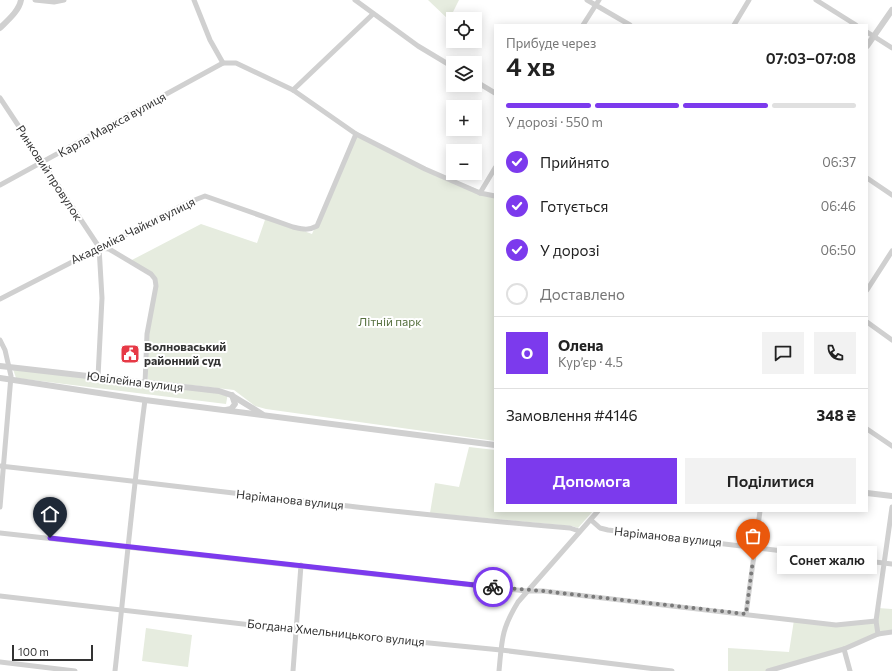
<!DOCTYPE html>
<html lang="uk">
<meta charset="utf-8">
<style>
:root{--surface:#fff;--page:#f2f2f2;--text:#222;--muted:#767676;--line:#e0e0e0;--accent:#7c3aed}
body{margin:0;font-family:Commissioner,sans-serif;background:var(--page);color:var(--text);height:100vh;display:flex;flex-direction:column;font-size:15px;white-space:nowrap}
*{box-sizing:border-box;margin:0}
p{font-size:13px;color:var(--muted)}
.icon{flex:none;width:22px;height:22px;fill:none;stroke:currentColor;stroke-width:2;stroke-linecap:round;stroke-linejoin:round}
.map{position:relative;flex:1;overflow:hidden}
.side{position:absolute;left:494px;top:24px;width:374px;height:488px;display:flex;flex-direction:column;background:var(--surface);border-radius:0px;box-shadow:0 2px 10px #0003}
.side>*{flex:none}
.tools{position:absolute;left:446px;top:12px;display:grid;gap:8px}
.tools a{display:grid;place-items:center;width:36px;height:36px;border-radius:0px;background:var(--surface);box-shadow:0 2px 10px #0003;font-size:20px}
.scale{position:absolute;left:12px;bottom:10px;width:81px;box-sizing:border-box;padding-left:4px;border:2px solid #333;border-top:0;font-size:11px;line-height:14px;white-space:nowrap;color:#333;-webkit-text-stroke:3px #fff;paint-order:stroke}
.pin{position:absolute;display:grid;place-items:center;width:34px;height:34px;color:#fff;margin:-41px -17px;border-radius:50% 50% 50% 0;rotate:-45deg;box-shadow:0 0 4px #0007}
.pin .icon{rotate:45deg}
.courier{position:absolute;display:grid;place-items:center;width:40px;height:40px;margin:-20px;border:3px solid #7c3aed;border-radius:50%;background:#fff;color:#222;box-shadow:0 1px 5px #0007}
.bubble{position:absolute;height:28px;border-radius:0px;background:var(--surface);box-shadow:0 2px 10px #0003;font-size:13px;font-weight:600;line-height:28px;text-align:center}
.overview em{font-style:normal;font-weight:600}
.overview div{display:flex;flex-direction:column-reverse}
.overview{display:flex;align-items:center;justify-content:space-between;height:68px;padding:0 12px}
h1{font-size:26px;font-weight:600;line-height:30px}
.bar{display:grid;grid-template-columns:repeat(4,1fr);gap:6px 4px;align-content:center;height:48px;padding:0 12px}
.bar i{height:5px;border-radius:3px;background:var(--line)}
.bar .on{background:var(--accent)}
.bar p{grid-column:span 4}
.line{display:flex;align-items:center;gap:10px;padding:0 12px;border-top:1px solid var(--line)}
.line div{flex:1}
.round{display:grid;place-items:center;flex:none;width:42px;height:42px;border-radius:0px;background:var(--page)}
ol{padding:0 12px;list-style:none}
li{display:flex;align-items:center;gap:12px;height:44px}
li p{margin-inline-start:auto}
li .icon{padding:4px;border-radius:50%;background:var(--accent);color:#fff;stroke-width:4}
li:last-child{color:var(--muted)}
li i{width:22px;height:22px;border:2px solid var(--line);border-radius:50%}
.button{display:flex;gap:8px;margin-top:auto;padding:8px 12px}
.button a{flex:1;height:46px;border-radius:0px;background:var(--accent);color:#fff;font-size:16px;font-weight:600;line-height:46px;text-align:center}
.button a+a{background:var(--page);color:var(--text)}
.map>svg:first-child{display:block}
.green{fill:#e6ecdf}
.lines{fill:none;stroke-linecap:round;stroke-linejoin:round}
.minor{stroke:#d0d0d0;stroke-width:5}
.tertiary{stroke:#d0d0d0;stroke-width:6}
.done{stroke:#7a7a7a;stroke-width:4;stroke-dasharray:0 7.2}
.route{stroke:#7c3aed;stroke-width:5}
.labels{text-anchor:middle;stroke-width:4;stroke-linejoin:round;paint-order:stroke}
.street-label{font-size:12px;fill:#333;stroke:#fff}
.park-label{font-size:12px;fill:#56703f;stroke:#fff}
.poi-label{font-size:12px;font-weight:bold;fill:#333;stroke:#fff;text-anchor:start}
</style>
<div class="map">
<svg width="892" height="671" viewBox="0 0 892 671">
<rect width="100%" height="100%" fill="#fff"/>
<!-- green -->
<g class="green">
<polygon points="428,0 459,0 449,20"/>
<polygon points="356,134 425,169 495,196 495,441 266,409 255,406 234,390 148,380 147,334 155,279 130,261 201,224 257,243 266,217 312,234"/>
<polygon points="13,369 228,393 226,404 16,378"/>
<polygon points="469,447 495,450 495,511 593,511 578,528 572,526 430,513 435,483 459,487"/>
<polygon points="878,608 892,609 892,632 878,634 844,649 768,671 728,671 728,648 789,652 794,620 836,625 876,622"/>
<polygon points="146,628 192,635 188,667 142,661"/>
</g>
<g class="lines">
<!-- minor -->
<g class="minor">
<polyline points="35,0 54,2 64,0"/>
<polyline points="194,0 210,40 223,63"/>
<polyline points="355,0 418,46 453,67"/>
<polyline points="587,0 630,25"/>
<polyline points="816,0 856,25"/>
<polyline points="583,25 599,0"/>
<polyline points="734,25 749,0"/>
<polyline points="867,32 892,48"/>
<polyline points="475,81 495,93"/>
<polyline points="293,90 373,14"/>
<polyline points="0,98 99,247 102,298 98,377"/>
<polyline points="867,178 892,195"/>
<polyline points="0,185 223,63 236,63 293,90 356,134 425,169 480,193 495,196"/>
<polyline points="480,193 495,168"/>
<polyline points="100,248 109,249 151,274 155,279 156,286 147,334 145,384"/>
<polyline points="867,290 892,251"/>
<path d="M0,299L187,203L205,196L293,227C302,229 308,231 317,226L356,134"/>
<polyline points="867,322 892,340"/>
<polyline points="0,340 5,350 11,376 0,507"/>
<polyline points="867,429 892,446"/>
<path d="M0,466C190,487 379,512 570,528L579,531"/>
<polyline points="591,520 600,528 608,530 892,564"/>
<polyline points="0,533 527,591 543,591 836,625 876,621"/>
<polyline points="0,596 296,630 501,650 672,671"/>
<polyline points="746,614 760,511"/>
<polyline points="878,634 876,621 892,507"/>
<polyline points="844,649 850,671"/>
<polyline points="0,662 75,671"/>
<path d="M115,671C125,581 133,490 145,400"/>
<polyline points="293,671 301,565"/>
<path d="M499,671C502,640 501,630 518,602L598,511"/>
<polyline points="768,671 844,649 878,634 892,632"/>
</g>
<!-- tertiary -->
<g class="tertiary">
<path d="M0,28C8,20 19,11 21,0"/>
<polyline points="867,46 892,10"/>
<polyline points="0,366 219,391 231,395 262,414"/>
<polyline points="0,378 145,400 495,445"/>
<polyline points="226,410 231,409 235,404 232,395"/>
<polyline points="867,493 892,496"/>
</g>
</g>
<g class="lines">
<!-- done -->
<polyline class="done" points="493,587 543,591 746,614 753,560"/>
<!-- route -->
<polyline class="route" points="50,538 493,587"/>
</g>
<!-- icons -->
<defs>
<symbol id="civic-square" viewBox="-11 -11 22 22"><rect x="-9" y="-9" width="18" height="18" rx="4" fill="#e63946" stroke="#fff"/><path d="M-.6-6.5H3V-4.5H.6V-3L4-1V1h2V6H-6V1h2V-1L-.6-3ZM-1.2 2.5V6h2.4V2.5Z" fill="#fff"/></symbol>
</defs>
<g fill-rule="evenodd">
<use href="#civic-square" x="119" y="343" width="22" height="22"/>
</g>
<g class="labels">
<!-- street labels -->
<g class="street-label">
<text transform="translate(112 125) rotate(-29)" y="4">Карла Маркса вулиця</text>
<text transform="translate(49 173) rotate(57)" y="4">Ринковий провулок</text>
<text transform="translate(133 231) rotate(-26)" y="4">Академіка Чайки вулиця</text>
<text transform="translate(135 382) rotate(7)" y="4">Ювілейна вулиця</text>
<text transform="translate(290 500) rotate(6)" y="4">Наріманова вулиця</text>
<text transform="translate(668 537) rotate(6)" y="4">Наріманова вулиця</text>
<text transform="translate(336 633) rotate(6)" y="4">Богдана Хмельницького вулиця</text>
</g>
<!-- park labels -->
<g class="park-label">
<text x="390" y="326">Літній парк</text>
</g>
<!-- poi labels -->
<g class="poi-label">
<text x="144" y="351">Волноваський<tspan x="144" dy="14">районний суд</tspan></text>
</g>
</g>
</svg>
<div class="tools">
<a><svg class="icon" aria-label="locate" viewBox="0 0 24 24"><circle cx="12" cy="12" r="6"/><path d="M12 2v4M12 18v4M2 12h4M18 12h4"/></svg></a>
<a><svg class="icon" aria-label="layers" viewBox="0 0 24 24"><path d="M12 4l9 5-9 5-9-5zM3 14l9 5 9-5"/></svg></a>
<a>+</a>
<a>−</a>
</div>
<div class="scale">100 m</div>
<div class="pin" style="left:753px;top:560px;background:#ea580c"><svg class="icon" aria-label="bag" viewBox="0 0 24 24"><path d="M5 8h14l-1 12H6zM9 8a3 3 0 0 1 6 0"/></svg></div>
<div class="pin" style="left:50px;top:538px;background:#1f2937"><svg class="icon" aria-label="home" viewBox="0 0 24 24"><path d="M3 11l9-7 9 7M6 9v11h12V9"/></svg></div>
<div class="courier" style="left:493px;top:587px"><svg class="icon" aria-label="bike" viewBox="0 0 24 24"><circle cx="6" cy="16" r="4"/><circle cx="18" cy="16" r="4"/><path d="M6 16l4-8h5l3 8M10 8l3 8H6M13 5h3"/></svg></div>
<div class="bubble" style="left:777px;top:546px;width:100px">Сонет жалю</div>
<section class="side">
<div class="overview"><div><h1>4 хв</h1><p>Прибуде через</p></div><em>07:03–07:08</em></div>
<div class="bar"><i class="on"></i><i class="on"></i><i class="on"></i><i></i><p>У дорозі · 550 m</p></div>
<ol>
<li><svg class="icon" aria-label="check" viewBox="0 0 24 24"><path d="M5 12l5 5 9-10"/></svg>Прийнято<p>06:37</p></li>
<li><svg class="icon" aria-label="check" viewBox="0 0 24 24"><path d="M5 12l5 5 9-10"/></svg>Готується<p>06:46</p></li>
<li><svg class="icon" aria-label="check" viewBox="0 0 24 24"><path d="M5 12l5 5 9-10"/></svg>У дорозі<p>06:50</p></li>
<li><i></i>Доставлено</li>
</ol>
<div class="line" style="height:72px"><b class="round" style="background:var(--accent);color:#fff">О</b><div><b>Олена</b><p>Кур’єр · 4.5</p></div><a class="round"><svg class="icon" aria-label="chat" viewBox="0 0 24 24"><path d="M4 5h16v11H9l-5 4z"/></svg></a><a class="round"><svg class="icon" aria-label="phone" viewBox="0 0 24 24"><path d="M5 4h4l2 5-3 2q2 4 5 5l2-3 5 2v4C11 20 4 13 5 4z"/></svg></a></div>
<div class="line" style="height:52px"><div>Замовлення #4146</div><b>348 ₴</b></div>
<div class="button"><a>Допомога</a><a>Поділитися</a></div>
</section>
</div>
